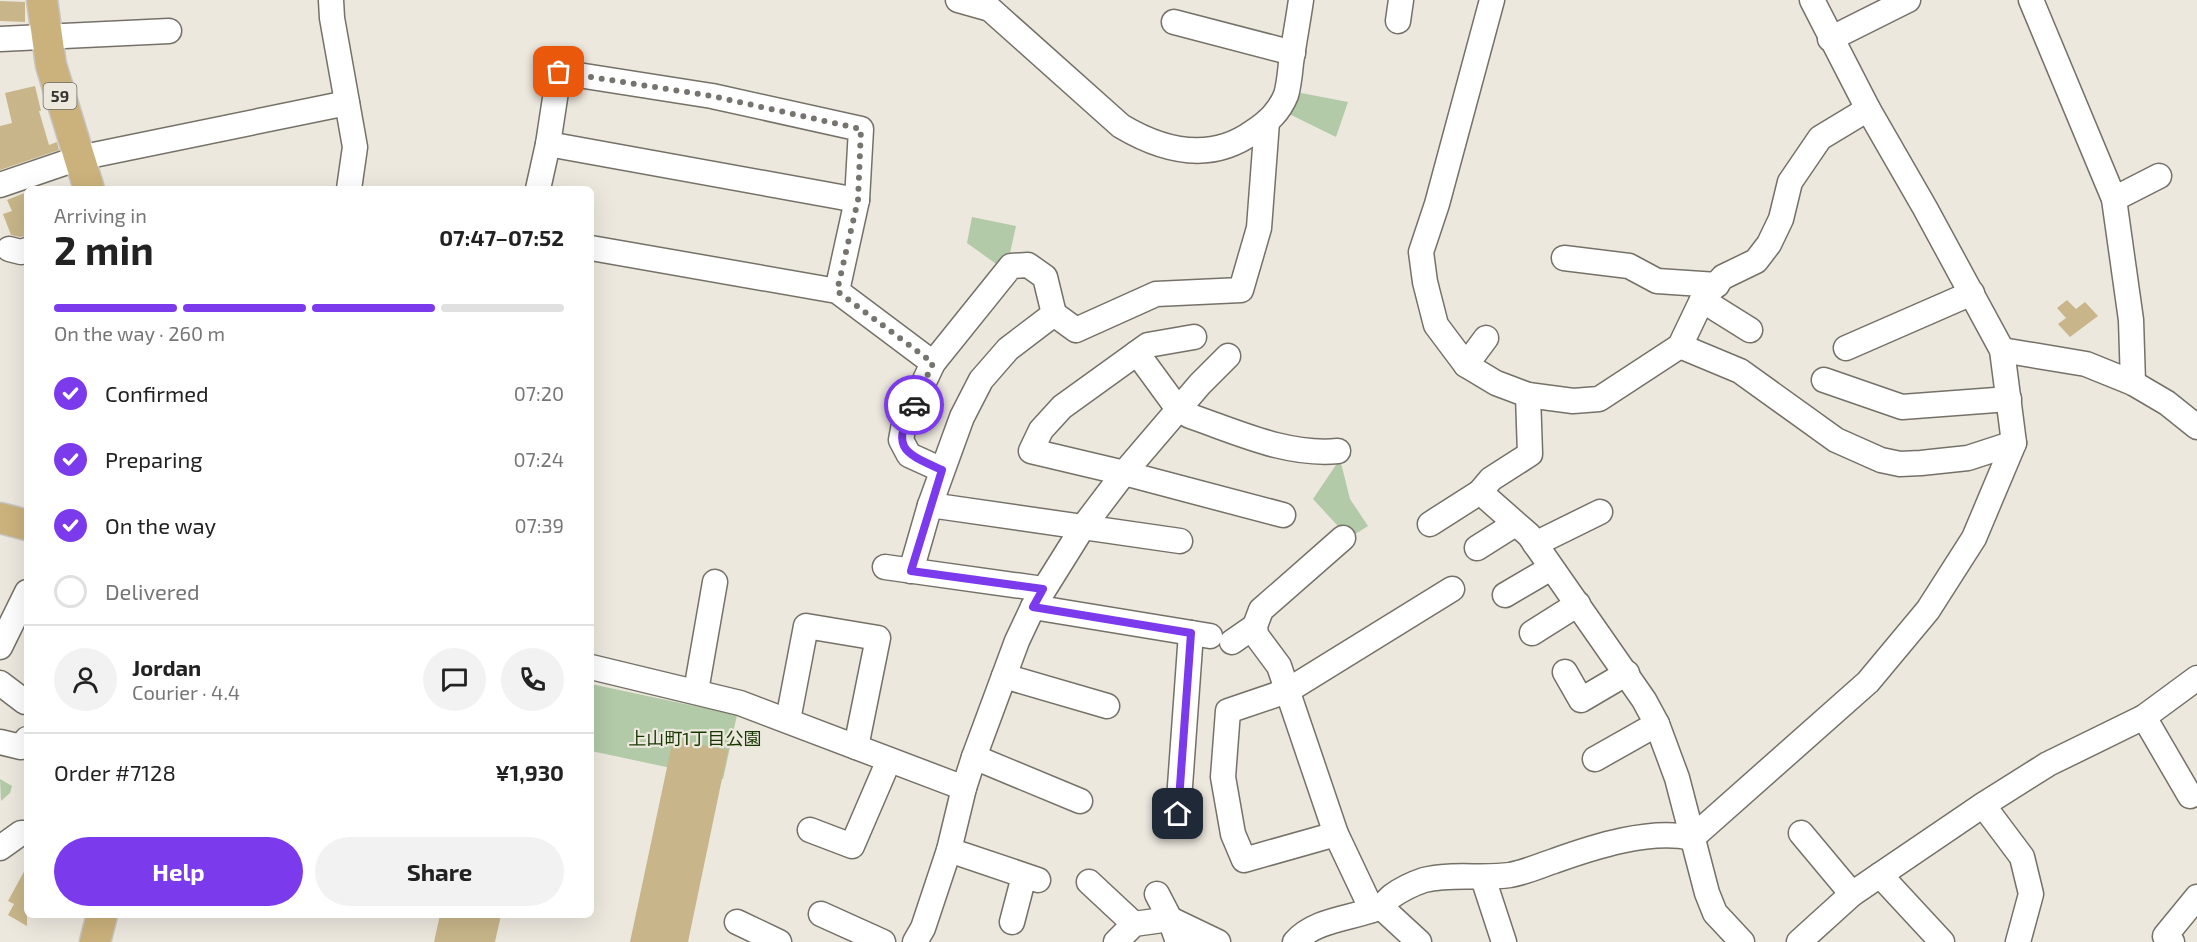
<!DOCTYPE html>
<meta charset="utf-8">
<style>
:root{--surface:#fff;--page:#f2f2f2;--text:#222;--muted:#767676;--line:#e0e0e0;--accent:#7c3aed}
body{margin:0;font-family:"Exo 2","Noto Sans JP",sans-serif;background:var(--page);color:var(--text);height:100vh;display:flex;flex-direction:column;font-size:22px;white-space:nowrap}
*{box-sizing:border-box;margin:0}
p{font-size:20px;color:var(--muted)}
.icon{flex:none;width:33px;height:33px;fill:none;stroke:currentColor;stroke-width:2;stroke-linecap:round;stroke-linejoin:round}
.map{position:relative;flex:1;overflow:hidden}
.details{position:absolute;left:24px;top:186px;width:570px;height:732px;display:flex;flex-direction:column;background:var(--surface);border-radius:9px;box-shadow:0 6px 24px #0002}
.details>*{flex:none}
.pin{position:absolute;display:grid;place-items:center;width:51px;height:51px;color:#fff;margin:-26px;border-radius:12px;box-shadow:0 3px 9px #0006}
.courier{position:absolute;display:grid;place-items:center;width:60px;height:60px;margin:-30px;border:4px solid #7c3aed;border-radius:50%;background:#fff;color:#222;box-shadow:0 2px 8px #0007}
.overview em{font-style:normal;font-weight:700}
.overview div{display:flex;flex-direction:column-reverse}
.overview{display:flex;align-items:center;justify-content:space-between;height:102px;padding:0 30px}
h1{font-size:39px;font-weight:700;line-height:45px}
.bar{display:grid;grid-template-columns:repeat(4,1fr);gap:9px 6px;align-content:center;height:72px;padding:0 30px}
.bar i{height:8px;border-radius:4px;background:var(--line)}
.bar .active{background:var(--accent)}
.bar p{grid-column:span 4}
.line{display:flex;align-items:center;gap:15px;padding:0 30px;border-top:2px solid var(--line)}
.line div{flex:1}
.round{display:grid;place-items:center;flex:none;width:63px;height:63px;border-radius:32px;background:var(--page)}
ol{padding:0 30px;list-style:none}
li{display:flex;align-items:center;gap:18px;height:66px}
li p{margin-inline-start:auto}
li .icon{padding:6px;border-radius:50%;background:var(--accent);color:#fff;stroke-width:4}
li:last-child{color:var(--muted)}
li i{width:33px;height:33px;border:3px solid var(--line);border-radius:50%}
.action{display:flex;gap:12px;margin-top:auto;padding:12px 30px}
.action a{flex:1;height:69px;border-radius:36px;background:var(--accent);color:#fff;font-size:24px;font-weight:700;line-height:69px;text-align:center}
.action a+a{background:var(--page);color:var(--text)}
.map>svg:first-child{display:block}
.green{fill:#b2caa7}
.building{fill:#c8b68a}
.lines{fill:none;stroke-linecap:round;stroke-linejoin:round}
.minor-casing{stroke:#757168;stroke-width:27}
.major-casing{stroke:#c7c6c5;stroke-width:33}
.minor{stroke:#fff;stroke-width:24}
.major{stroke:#cbb27c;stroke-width:30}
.done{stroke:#76746e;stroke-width:6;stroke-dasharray:0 10.8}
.route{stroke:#7c3aed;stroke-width:8}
.labels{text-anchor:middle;stroke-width:4.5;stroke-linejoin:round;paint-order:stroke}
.shield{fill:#ede8de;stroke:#6d6b65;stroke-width:1.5}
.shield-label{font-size:16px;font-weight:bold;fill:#363531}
.park-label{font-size:18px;fill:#163700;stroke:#ede8de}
</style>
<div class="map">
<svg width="2197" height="942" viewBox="0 0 2197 942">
<rect width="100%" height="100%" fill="#ede8de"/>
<!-- green -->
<g class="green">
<polygon points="1291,91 1348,102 1336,137 1283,111"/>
<polygon points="972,217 1016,226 1010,253 999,266 967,243"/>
<polygon points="1340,459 1350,499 1368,526 1349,538 1313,499"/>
<polygon points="591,684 737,715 723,779 591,751"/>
<polygon points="0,779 12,786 10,793 1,801"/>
</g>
<!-- building -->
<g class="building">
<polygon points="0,1 25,2 25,22 0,21"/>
<polygon points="35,86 41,111 39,111 49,145 57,142 59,150 0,170 0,126 12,123 5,93"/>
<polygon points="27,192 27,236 20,237 11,235 3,214 12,211 7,200"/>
<polygon points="2067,300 2076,309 2085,302 2098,316 2070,337 2058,324 2066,318 2057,308"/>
<polygon points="673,739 728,750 688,942 630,942"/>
<polygon points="27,866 27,926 8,915 14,904 8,901"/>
<polygon points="440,915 501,915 495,942 434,942"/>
</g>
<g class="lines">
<defs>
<g id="minor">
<polyline points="331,0 332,18 355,147 349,189"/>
<path d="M958,0L990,9L1121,126C1163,151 1210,163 1253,132C1268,122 1279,112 1286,95C1289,85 1290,73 1291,63C1294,42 1298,21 1301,0"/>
<polyline points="1492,0 1437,204 1421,252 1425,282 1436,325 1466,365 1496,383 1528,395 1573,401 1599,399 1680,346 1702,300 1723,277 1756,261 1769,244 1781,219 1790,182 1820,138 1868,109"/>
<polyline points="2031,0 2114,199 2131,320 2133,383"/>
<polyline points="1398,21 1401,0"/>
<polyline points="1174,22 1293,53"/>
<polyline points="0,39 169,31"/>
<polyline points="1830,39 1908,0"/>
<polyline points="548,144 857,200"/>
<polyline points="0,185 79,158 347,103"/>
<polyline points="538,189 548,144 559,72 712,96 861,129 857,200 837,291"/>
<polyline points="2114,199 2159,176"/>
<polyline points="591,248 837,291 933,363"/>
<polyline points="9,249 21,252 27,250"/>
<polyline points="1564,258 1629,266 1657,281 1717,285"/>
<polyline points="1702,300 1750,330"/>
<polyline points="1054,314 1076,330 1156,294 1241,290 1259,228 1267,122"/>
<polyline points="1194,337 1148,345 1062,407 1041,430 1031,451 1124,473 1283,515"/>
<polyline points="1680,346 1740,371 1836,440 1881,460 1900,464 1921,463 1968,458 2014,443"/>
<polyline points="1846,348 1972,293"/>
<polyline points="2002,350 2086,364 2133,383 2167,403 2197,427"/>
<path d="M1137,353L1178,409L1190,416C1237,432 1287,456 1338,451"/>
<polyline points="1466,365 1486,338"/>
<polyline points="1824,380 1902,407 2009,399"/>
<polyline points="1480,492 1529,535 1644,700 1657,724 1677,778 1707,893 1715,913 1742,942"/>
<polyline points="930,505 1180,541"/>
<polyline points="1430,524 1480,492 1491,479 1530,454 1528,395"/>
<polyline points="1343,538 1261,610 1255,626 1256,635 1279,666 1336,834 1372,910"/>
<polyline points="1535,544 1600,512"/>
<polyline points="1477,548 1515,524"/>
<polyline points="885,567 1043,589"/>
<polyline points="911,571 930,505 962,417 981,380 1008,349 1054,314 1045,277 1028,265 1011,266 933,363 904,424 901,440 909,455 942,470"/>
<polyline points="1505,595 1551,568"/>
<polyline points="1033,607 1210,636"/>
<polyline points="1532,633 1578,604"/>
<polyline points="1232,642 1255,626"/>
<polyline points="0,647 27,592"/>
<polyline points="591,667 740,703 964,788"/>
<polyline points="1565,672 1581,700 1627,673"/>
<polyline points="1004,676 1107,706"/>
<polyline points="0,683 25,702"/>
<polyline points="696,691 715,582"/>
<polyline points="2144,717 2190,796"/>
<polyline points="788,720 806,626 878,638 856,747"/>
<polyline points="0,742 21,747 27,739"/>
<polyline points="974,757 1080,801"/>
<polyline points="1595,759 1657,724"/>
<polyline points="1983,805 2022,857 2031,894 2018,942"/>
<polyline points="1178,814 1191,633"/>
<polyline points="810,830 852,846 889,760"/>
<polyline points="1801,833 1852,894"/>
<polyline points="1336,834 1244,860 1233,834 1223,777 1228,711 1287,691 1452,589"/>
<polyline points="0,848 21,833 27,833"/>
<polyline points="949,850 1038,880"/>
<polyline points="1880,875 1942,942"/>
<polyline points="1483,878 1504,942"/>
<polyline points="1089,882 1134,924"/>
<polyline points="1157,894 1170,919 1178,942"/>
<polyline points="1381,907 1419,942"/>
<polyline points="821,914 883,942"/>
<polyline points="737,922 779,942"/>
<polyline points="1012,922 1024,876"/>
<polyline points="915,942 923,928 949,850 964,788 974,757 1017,641 1033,607 1083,527 1124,473 1200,384 1228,356"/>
<polyline points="1116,942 1134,924 1170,919 1218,942"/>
<path d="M1295,942C1316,919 1350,919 1378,908C1384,906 1387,900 1392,896C1402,889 1412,884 1424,880C1452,873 1482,879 1510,875C1526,872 1539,866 1554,861C1593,847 1651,828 1692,838L1868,682L1928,610L1974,538L2014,443L2002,350L1925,208L1868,109L1812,0"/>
<polyline points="1799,942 1852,894 1983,805 2048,764 2144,717 2197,678"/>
<polyline points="2172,942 2165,936 2197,897"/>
</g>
<g id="major">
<polyline points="42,0 51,65 89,189"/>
<polyline points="0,518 27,525"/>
<polyline points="95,942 102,915"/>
</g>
</defs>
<!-- minor casing -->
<use href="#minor" class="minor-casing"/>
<!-- major casing -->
<use href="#major" class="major-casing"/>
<!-- minor -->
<use href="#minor" class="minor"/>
<!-- major -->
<use href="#major" class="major"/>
</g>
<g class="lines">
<!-- done -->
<polyline class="done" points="559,72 712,96 861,129 858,200 837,291 933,363 914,405"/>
<!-- route -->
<path class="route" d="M914,405C891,448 902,452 942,470L911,571L1043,589L1033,607L1191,633L1178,814"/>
</g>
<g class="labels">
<!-- shield labels -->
<rect class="shield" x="43.5" y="83" width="33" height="26" rx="4.5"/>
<g class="shield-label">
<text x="60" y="102">59</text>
</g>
<!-- park labels -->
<g class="park-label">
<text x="695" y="745">上山町1丁目公園</text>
</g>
</g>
</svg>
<div class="pin" style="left:559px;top:72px;background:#ea580c"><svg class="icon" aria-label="bag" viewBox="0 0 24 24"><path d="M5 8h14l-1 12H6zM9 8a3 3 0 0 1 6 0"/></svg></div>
<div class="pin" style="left:1178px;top:814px;background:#1f2937"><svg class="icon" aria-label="home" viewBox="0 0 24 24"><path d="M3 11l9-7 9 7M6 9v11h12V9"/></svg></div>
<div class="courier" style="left:914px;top:405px"><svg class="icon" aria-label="car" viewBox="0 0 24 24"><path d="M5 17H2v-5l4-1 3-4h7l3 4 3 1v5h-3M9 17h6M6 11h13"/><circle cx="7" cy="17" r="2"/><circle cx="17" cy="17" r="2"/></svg></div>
<section class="details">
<div class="overview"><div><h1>2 min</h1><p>Arriving in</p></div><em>07:47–07:52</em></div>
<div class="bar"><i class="active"></i><i class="active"></i><i class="active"></i><i></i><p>On the way · 260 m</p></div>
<ol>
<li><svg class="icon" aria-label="check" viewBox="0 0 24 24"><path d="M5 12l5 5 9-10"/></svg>Confirmed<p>07:20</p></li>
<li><svg class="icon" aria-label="check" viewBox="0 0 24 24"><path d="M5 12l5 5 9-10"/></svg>Preparing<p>07:24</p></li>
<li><svg class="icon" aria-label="check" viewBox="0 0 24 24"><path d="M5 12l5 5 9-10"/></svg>On the way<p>07:39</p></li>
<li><i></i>Delivered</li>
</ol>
<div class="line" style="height:108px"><a class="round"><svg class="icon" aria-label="person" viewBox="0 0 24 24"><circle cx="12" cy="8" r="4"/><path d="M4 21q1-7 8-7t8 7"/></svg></a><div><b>Jordan</b><p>Courier · 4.4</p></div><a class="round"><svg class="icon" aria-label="chat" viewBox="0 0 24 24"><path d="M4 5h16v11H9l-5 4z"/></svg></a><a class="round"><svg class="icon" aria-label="phone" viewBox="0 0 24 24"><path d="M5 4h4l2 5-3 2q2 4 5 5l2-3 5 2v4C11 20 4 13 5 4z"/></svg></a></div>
<div class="line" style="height:78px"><div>Order #7128</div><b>¥1,930</b></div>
<div class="action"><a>Help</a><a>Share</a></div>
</section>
</div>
